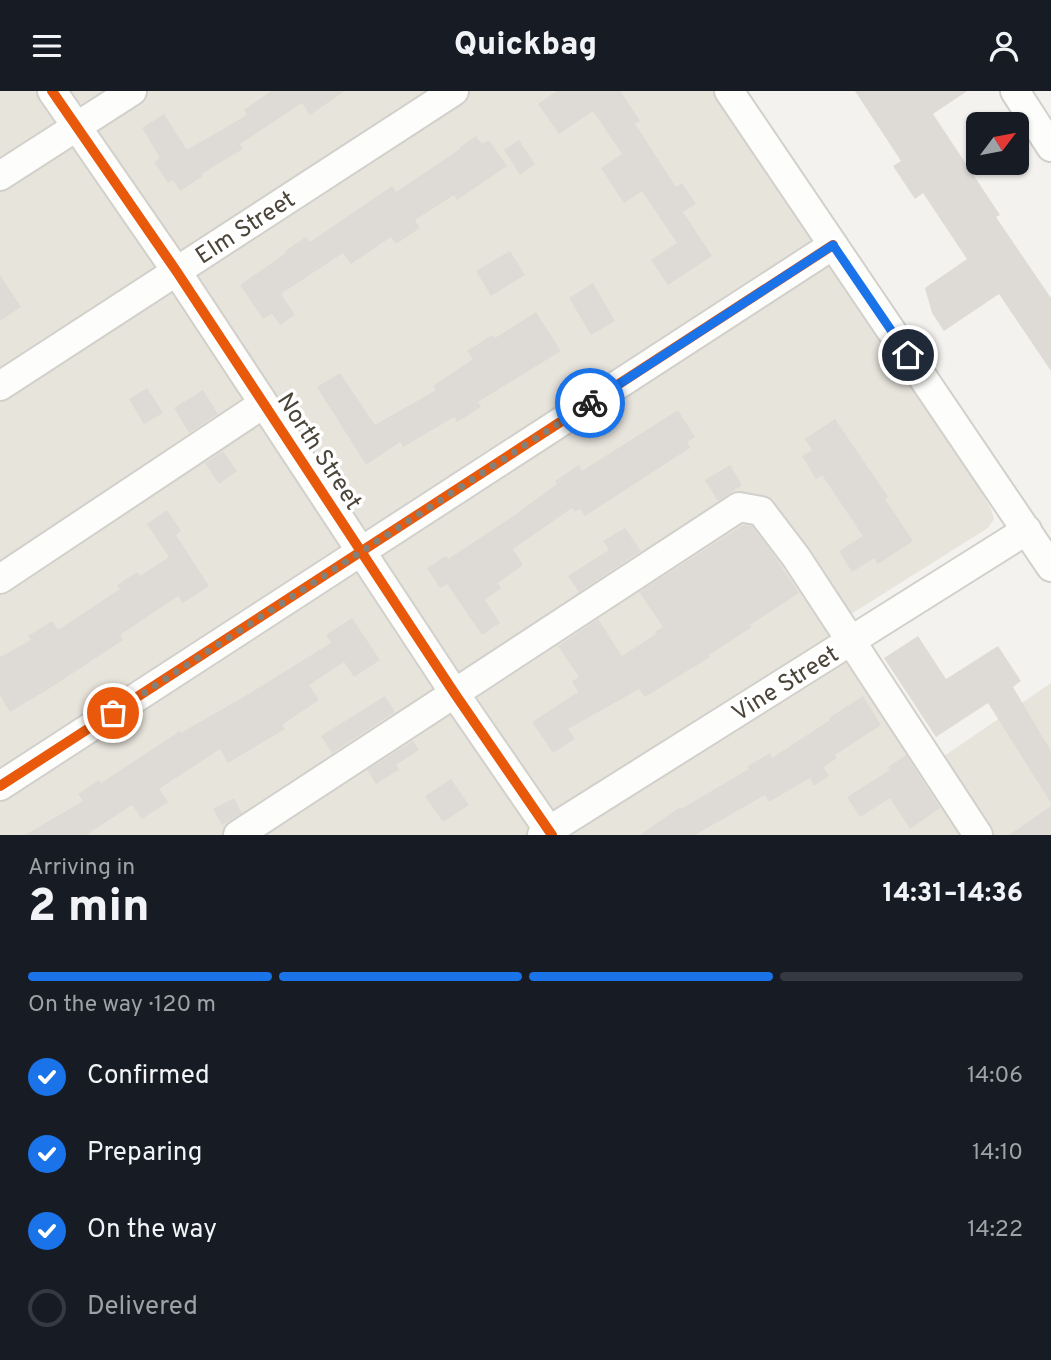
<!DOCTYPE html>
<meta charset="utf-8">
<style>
:root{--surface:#171b24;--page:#242831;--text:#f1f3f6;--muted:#9ea1a6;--line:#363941;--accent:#1a73e8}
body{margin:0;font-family:Overpass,sans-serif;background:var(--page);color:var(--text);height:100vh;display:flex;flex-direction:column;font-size:26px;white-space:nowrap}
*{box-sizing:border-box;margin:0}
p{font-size:23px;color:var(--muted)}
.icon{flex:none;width:38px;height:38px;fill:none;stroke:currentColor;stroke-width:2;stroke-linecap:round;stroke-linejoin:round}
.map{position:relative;height:744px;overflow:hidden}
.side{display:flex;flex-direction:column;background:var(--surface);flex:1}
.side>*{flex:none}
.needle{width:46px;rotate:58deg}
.fabs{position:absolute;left:966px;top:21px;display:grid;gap:14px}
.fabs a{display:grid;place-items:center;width:63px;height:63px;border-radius:10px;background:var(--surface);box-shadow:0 2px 5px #0004;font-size:35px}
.pin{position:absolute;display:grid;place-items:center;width:60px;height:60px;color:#fff;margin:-30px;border:4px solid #fff;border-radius:50%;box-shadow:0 2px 7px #0007}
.courier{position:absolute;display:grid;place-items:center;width:70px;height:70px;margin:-35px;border:5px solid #1a73e8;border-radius:50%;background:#fff;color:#222;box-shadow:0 2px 9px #0007}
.summary em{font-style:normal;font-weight:800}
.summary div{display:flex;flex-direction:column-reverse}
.summary{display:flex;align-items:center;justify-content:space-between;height:119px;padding:0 28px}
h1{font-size:46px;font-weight:800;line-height:52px}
.bar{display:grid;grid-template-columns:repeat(4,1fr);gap:10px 7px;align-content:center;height:84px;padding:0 28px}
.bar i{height:9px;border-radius:5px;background:var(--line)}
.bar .selected{background:var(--accent)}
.bar p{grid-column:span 4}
ol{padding:0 28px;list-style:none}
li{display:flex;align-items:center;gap:21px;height:77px}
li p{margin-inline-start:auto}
li .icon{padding:7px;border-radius:50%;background:var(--accent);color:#fff;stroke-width:4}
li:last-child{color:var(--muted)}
li i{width:38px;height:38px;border:4px solid var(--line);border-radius:50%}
header{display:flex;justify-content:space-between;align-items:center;height:91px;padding:0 28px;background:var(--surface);font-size:32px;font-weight:800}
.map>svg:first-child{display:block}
.residential{fill:#e7e4dc}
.building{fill:#dedbd6}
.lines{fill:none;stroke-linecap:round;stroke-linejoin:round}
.minor-casing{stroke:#d2d0cb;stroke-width:32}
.minor{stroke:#fdfdfc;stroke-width:28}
.cycleway-casing{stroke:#fff;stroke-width:15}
.cycleway{stroke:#e8590c;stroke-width:10}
.done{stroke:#868178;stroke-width:7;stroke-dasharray:0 12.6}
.route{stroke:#1a73e8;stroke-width:9}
.labels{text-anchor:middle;stroke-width:7;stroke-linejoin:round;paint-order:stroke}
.street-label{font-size:24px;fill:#4b4439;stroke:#fff}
</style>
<header><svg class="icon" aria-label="menu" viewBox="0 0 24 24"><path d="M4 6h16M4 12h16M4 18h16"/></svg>Quickbag<svg class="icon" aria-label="person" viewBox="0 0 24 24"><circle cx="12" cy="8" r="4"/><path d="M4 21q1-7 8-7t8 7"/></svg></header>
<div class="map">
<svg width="1051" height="744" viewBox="0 0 1051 744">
<rect width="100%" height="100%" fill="#f4f2ee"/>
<!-- residential -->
<polygon class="residential" points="0,0 713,0 976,392 991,418 994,428 988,437 832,535 925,678 1051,592 1051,744 0,744"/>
<!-- building -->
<g class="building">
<polygon points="271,0 345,0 310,24 302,12 240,53 243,58 201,83 203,85 180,100 173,89 168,92 154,71 160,67 142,37 164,23 187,59 247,24 244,19"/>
<polygon points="557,0 622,0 621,1 640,30 635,33 676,96 682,92 696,113 683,121 712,165 668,194 651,169 677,152 642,100 624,112 601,77 622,63 593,20 559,43 538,13"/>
<polygon points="855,0 967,0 933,23 1000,124 996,126 1051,207 1051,280 999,203 944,240 932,222 925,197 967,168 923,102 915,108 893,75 901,70"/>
<polygon points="476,45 482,53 489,49 507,75 457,109 454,104 415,129 420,137 396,153 391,146 351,173 343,162 281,203 295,224 280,234 272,223 263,228 240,194 286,162 285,160 306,146 310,151 392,95 396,101 460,58 459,57"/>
<polygon points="519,49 535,73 520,84 504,59"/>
<polygon points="510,160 525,184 491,205 476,180"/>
<polygon points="0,184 21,216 0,230"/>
<polygon points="593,192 615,230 591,244 569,207"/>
<polygon points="536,221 561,260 478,311 481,316 457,331 454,326 403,356 400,351 366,374 317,296 340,282 375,334 436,299 433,295 473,268 467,260 492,244 495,247"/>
<polygon points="147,297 163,322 144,333 129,308"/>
<polygon points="203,299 218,323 189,342 174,317"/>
<polygon points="678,319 695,346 687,351 690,357 585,425 580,418 575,421 572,417 513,458 523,474 498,492 501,497 485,509 500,532 482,544 447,493 440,497 427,477 446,465 448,468 512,426 557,393 555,390 579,374 582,380"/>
<polygon points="835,328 888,406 885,408 913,450 878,473 874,467 852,481 839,460 863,445 822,384 816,388 802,365 812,359 805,348"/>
<polygon points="223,360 237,380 219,393 205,372"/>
<polygon points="730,374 742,394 718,410 705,389"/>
<polygon points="167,419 181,440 176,444 209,495 183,512 178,505 120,544 123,549 50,597 10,621 0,604 0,566 31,549 28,545 52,530 58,539 120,498 117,494 137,481 140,485 169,466 147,433"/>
<polygon points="743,434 752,435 773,463 799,502 750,534 752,536 709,564 710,566 645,606 639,598 568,638 575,648 553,662 532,631 578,601 572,590 579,586 558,555 598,528 622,565 656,543 655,541 663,536 639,501"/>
<polygon points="625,437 641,460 579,501 568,485 609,459 603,450"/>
<polygon points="352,527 380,569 354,586 344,571 309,594 319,609 282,634 285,638 228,672 220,658 159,698 168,711 142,728 132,714 86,744 25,744 83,710 78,703 99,689 101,692 180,640 181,642 245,605 331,552 326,544"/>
<polygon points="918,545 946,588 998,555 1021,590 1013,596 1051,660 1051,712 988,612 936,646 884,567"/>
<polygon points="385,605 395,621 332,662 321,645"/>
<polygon points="863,605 881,634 835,664 837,667 823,676 829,685 814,695 810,687 769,711 765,704 695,744 640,744 680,716 681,718 749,678 748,675 770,662 772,667 830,629 829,627"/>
<polygon points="413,650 419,659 396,674 399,679 376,693 367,679"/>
<polygon points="906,664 940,717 910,738 890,707 860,726 847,706 890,679 888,676"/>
<polygon points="451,688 469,714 443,731 425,705"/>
<polygon points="234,707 242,722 222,734 213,718"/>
<polygon points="1051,715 1051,744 1009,744"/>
</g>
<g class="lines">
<defs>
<g id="minor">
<polyline points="52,0 177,181 455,603 552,744"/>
<polyline points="729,0 1051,476"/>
<polyline points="1015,0 1051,56"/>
<polyline points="0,85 132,0"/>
<polyline points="0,295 454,0"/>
<polyline points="0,488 263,313"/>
<polyline points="0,695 833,154"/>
<polyline points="238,744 739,416 761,420 796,466 978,744"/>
<polyline points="542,744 1027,439"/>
</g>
</defs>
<!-- minor casing -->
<use href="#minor" class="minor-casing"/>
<!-- minor -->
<use href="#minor" class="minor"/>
<defs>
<g id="cycleway">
<polyline points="52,0 177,181 455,603 552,744"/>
<polyline points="0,695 833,154"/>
</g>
</defs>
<!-- cycleway casing -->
<use href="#cycleway" class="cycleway-casing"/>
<!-- cycleway -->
<use href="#cycleway" class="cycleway"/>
</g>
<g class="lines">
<!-- done -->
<polyline class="done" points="113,622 590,312"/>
<!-- route -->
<polyline class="route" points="590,312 833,154 908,264"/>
</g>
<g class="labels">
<!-- street labels -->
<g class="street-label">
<text transform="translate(245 136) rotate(-33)" y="8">Elm Street</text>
<text transform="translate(320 360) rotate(57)" y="8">North Street</text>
<text transform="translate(785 592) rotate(-32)" y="8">Vine Street</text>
</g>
</g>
</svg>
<div class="fabs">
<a><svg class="needle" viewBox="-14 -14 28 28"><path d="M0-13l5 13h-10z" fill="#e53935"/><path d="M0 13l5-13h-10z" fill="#9ea1a6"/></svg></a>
</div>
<div class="pin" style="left:113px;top:622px;background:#ea580c"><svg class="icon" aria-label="bag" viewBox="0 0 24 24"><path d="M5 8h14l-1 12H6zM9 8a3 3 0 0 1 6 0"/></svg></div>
<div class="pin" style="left:908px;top:264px;background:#1f2937"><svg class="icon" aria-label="home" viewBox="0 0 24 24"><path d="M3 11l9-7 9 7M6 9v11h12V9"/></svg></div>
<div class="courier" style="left:590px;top:312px"><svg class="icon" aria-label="bike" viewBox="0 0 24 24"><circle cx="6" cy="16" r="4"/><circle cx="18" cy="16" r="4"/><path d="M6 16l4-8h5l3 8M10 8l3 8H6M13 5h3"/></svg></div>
</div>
<section class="side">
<div class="summary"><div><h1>2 min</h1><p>Arriving in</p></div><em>14:31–14:36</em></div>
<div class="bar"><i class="selected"></i><i class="selected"></i><i class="selected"></i><i></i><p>On the way · 120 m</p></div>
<ol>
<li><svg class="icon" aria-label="check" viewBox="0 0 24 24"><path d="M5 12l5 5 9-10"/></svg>Confirmed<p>14:06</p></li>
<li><svg class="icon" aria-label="check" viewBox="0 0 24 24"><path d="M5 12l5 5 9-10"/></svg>Preparing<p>14:10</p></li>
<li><svg class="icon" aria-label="check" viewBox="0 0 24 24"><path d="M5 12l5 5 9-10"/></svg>On the way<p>14:22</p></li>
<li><i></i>Delivered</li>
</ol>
</section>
